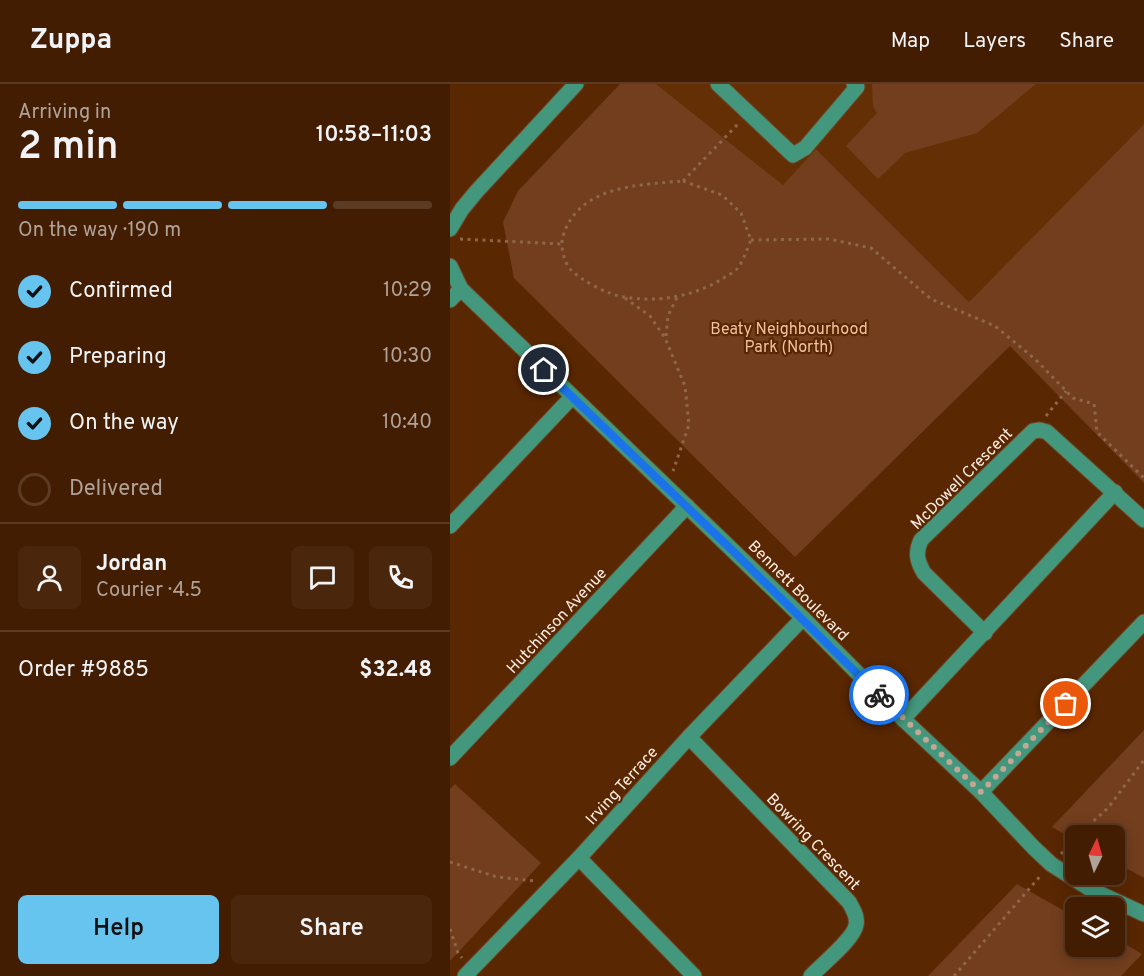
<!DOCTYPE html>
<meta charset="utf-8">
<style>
:root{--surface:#431d02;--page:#4a260c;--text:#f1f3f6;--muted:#afa299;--line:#5b3b24;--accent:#67c4ef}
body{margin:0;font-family:Overpass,sans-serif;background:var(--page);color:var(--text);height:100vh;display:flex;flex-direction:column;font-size:22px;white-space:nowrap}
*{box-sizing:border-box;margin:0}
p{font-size:20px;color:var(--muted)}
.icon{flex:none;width:33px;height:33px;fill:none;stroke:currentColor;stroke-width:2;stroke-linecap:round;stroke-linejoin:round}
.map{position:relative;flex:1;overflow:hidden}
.side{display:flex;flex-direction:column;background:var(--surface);width:450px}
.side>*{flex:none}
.needle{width:39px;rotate:5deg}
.buttons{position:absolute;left:615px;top:741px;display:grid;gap:12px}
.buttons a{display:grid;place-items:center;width:60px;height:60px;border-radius:9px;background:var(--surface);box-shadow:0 3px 15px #0003,0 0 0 2px var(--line);font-size:30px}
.pin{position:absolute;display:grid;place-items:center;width:51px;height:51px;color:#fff;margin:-26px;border:3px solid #fff;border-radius:50%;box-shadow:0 2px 6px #0007}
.courier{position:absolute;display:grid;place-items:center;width:60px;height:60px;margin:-30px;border:4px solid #1a73e8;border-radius:50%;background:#fff;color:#222;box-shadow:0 2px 8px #0007}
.summary em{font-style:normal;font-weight:600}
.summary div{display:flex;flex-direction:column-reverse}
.summary{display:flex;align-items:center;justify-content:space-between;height:102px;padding:0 18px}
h1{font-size:39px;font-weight:600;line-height:45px}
.bar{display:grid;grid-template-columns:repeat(4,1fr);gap:9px 6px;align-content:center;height:72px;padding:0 18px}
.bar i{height:8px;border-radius:4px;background:var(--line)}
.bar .selected{background:var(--accent)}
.bar p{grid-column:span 4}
.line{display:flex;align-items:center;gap:15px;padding:0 18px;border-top:2px solid var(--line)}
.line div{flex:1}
.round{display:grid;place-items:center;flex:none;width:63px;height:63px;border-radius:9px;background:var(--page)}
ol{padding:0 18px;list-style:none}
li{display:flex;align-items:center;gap:18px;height:66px}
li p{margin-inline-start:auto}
li .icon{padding:6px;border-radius:50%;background:var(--accent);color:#111;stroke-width:4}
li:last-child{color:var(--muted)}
li i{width:33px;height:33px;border:3px solid var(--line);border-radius:50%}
.action{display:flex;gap:12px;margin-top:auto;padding:12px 18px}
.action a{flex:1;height:69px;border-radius:9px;background:var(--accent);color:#111;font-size:24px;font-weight:600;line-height:69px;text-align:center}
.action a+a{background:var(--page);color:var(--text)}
header{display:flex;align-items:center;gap:36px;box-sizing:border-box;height:84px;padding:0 30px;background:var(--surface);border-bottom:2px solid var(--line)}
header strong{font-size:28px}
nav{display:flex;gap:33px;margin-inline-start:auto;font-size:21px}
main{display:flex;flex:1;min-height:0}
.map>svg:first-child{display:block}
.built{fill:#652f05}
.green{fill:#723e1e}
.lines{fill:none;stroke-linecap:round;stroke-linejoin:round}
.minor-casing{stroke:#704322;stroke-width:17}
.path{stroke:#8e674b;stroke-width:3;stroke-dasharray:3 4.5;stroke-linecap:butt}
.minor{stroke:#43977d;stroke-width:15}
.done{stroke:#c3a794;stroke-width:6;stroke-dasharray:0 10.8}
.route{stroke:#1a73e8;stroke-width:8}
.labels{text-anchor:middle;stroke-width:4.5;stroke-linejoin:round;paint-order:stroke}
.park-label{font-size:16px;fill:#f1bfa3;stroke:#592702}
.street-label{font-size:16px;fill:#fcece3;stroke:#592702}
</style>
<header>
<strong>Zuppa</strong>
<nav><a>Map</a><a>Layers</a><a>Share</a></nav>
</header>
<main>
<section class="side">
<div class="summary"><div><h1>2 min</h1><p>Arriving in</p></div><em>10:58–11:03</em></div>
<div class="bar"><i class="selected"></i><i class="selected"></i><i class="selected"></i><i></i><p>On the way · 190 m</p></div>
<ol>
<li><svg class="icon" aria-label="check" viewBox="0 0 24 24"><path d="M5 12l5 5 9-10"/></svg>Confirmed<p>10:29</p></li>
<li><svg class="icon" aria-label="check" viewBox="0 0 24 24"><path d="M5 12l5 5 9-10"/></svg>Preparing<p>10:30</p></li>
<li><svg class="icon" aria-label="check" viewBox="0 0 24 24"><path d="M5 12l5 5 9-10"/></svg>On the way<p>10:40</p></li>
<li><i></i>Delivered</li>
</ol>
<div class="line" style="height:108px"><a class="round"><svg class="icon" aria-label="person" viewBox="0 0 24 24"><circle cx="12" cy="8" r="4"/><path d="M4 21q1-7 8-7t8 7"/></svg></a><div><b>Jordan</b><p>Courier · 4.5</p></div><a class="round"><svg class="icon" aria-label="chat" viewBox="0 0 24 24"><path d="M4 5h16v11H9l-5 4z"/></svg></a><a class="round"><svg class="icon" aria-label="phone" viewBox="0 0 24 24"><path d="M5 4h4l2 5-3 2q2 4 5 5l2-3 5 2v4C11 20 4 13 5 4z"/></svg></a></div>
<div class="line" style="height:78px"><div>Order #9885</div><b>$32.48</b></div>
<div class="action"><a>Help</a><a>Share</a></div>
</section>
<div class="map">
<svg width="694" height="892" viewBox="0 0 694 892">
<rect width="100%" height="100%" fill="#592702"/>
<!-- built -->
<polygon class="built" points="206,0 694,0 694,40 519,218 367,66 333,101"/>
<!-- green -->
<g class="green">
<polygon points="170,0 206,0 333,101 366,65 519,218 694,40 694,399 560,262 345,473 64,194 53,138 68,107"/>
<polygon points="422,0 586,0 527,49 455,69 428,95 396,62 427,29 423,22"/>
<polygon points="694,646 694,794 665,778 664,752 626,752 625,756 602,743"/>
<polygon points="5,700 91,779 0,877 0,705"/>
<polygon points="567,800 625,833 626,862 664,862 665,854 692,870 671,892 478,892"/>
</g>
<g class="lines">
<defs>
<g id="minor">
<polyline points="268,0 343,71 355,64 407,3 404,0"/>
<polyline points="0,145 12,125 26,108 126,0"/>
<polyline points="0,182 11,205 353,534 453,635 531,708 584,764 601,780 640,805 694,830"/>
<polyline points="0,216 11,205"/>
<polyline points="0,442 122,313"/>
<path d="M535,549L474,489C467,477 465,469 471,456L583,347L590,346L597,348L694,436"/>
<polyline points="453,635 665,408"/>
<path d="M239,653L399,818C403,825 408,833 406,841C404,855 371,881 361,892"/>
<polyline points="0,674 237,422"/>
<polyline points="531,708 694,538"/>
<polyline points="129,774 244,892"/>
<polyline points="15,892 129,774 239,653 353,534"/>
</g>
</defs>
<!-- minor casing -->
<use href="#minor" class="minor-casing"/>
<!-- path -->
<g class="path">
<path d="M233,97L272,111L291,129L301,156C297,165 293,178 287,185C284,188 279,191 275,193C247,212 208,219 174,213C159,211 132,197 121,186C114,179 110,161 113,152C129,101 189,101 233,97Z"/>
<polyline points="233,97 288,40"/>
<polyline points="10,155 111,160"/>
<polyline points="301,156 379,155 421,164 481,215 545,242 585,275 623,314 644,320 647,348 694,394"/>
<polyline points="175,214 200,232 215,254 235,302 239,341 223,387"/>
<polyline points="216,252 218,232 227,213"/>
<polyline points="596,332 616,307"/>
<polyline points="627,752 658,724 694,676"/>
<polyline points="611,770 626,753"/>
<polyline points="0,778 47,793 86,797"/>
<polyline points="0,845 8,869 12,874"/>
<polyline points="504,892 592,790"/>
</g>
<!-- minor -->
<use href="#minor" class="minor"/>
</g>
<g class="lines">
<!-- done -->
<polyline class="done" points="429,611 531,708 616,620"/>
<!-- route -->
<polyline class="route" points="94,286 285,469 429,611"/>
</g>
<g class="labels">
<!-- park labels -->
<g class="park-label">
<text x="339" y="250">Beaty Neighbourhood<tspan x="339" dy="18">Park (North)</tspan></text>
</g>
<!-- street labels -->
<g class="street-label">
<text transform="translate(511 394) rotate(-45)" y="6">McDowell Crescent</text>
<text transform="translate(349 506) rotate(45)" y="6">Bennett Boulevard</text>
<text transform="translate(106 536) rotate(-47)" y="6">Hutchinson Avenue</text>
<text transform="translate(171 701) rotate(-48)" y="6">Irving Terrace</text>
<text transform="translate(364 757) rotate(46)" y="6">Bowring Crescent</text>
</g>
</g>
</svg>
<div class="buttons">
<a><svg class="needle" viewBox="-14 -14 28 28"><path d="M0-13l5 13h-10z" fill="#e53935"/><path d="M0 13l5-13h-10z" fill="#afa299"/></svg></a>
<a><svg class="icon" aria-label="layers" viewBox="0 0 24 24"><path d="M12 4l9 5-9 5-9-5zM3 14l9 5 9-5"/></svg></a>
</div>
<div class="pin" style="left:616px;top:620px;background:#ea580c"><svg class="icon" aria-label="bag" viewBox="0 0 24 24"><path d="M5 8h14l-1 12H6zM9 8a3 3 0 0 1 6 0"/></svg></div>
<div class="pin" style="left:94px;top:286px;background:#1f2937"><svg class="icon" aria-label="home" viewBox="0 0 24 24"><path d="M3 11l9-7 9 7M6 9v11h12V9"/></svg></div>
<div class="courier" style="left:429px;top:611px"><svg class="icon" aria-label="bike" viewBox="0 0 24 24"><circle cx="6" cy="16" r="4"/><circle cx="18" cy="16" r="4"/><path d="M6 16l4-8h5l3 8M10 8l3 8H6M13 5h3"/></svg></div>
</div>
</main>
